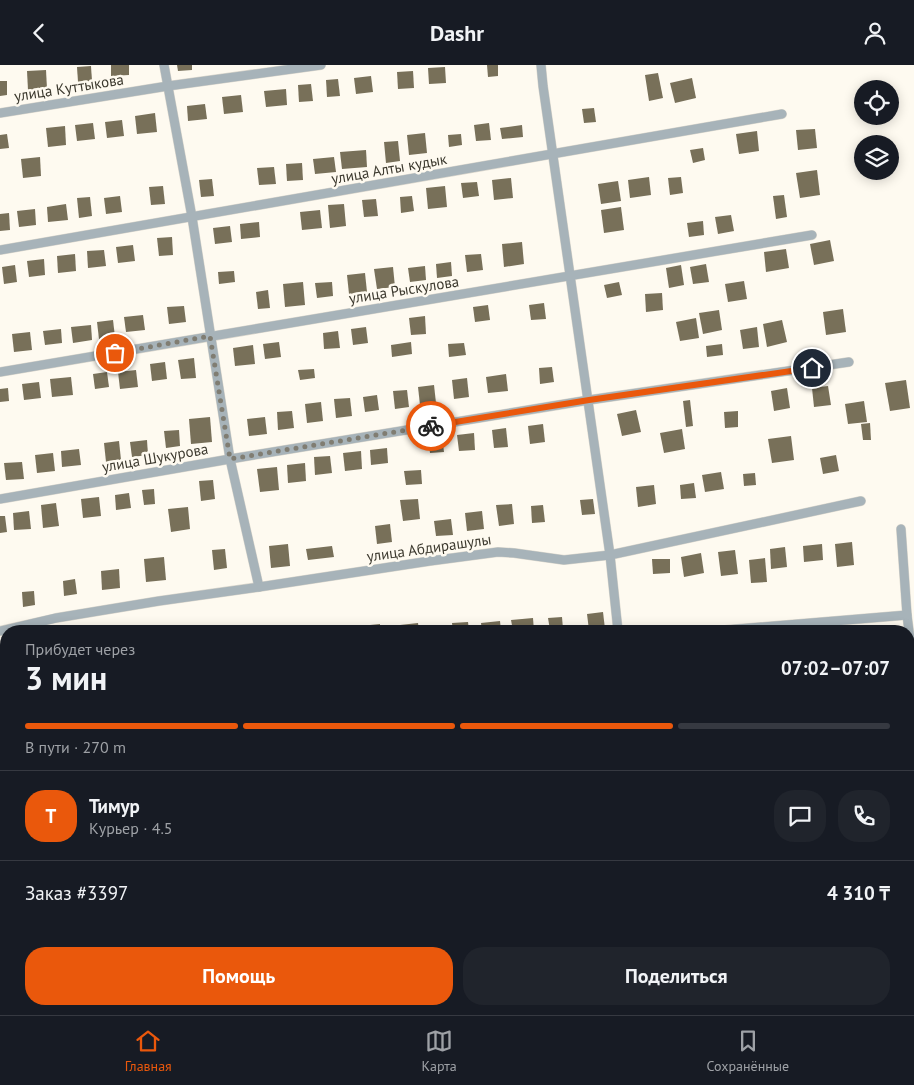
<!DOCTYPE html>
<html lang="ru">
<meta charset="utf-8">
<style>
:root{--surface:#171b24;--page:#20242c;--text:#f1f3f6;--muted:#9ea1a6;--line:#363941;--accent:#ea580c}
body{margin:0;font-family:"PT Sans",sans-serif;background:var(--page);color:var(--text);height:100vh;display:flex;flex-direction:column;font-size:19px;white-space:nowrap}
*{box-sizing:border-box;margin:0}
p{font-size:16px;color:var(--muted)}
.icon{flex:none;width:28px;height:28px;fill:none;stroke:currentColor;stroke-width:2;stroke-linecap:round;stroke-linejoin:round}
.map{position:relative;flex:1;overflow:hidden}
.sheet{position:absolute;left:0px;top:560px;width:915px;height:390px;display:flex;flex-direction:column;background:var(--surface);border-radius:20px 20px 0 0;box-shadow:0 2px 12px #0003}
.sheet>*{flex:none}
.buttons{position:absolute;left:854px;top:15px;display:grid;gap:10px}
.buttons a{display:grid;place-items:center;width:45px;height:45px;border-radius:50%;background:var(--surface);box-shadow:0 2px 12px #0003;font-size:25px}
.pin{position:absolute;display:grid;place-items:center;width:42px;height:42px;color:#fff;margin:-21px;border:2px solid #fff;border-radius:50%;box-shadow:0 1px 5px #0007}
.courier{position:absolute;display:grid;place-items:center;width:50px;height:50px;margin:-25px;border:4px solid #ea580c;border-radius:50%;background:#fff;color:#222;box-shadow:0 1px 6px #0007}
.summary em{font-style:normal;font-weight:800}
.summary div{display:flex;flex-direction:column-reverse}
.summary{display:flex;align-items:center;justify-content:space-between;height:85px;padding:0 25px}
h1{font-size:32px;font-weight:800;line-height:38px}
.bar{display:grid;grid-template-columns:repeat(4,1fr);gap:8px 5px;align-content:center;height:60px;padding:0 25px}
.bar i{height:6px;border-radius:4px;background:var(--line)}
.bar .on{background:var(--accent)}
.bar p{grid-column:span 4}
.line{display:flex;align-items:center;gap:12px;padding:0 25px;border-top:1px solid var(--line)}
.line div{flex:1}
.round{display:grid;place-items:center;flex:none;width:52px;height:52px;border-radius:20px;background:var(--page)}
.primary-button{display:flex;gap:10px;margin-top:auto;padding:10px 25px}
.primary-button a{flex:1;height:58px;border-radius:20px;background:var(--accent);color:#fff;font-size:20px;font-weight:800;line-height:58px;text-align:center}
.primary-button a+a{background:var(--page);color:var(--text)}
header{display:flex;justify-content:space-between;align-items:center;height:65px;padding:0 25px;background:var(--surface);font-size:22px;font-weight:800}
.tabs{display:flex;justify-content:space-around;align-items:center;height:70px;border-top:1px solid var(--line);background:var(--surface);font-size:14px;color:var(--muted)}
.tabs a{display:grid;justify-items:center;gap:2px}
.tabs .on{color:var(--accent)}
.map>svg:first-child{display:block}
.building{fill:#787059}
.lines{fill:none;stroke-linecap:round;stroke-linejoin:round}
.minor-casing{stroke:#dbd7cd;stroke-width:10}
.minor{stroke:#a7b3b9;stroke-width:9}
.done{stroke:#807d72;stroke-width:5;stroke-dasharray:0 9}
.route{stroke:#ea580c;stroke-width:6}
.labels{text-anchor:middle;stroke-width:5;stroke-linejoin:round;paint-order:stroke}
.street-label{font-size:15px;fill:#3c392e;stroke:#fefaf0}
</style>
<header><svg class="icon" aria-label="back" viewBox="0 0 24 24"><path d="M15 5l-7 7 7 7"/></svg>Dashr<svg class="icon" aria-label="person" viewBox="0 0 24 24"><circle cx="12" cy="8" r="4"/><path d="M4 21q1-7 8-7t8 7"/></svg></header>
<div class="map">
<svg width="914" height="950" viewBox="0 0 914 950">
<rect width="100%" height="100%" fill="#fefaf0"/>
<!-- building -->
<g class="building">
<polygon points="111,0 129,0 129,10 111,11"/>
<polygon points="177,0 192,0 192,5 178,6"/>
<polygon points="487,0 498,0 498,11 488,12"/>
<polygon points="91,1 92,16 78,17 77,2"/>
<polygon points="445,2 446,18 429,19 428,3"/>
<polygon points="46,5 47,24 28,25 27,6"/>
<polygon points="413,6 414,23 398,24 397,7"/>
<polygon points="658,8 663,33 649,36 645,10"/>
<polygon points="371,11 373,27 356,29 354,13"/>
<polygon points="692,13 696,33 675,38 670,18"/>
<polygon points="338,14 340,31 327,32 326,15"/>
<polygon points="0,16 7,16 7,30 0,31"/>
<polygon points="311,19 313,36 299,37 298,20"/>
<polygon points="286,24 287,40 266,42 264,26"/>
<polygon points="241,30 243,47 224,49 222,32"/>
<polygon points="205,39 207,54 188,56 187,41"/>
<polygon points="594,43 596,57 584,58 582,44"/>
<polygon points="155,48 157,67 137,69 135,51"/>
<polygon points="122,55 124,71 107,73 105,57"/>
<polygon points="93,58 95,74 77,76 75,60"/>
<polygon points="489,58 491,75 476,76 474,60"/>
<polygon points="522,60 523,72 502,74 500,63"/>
<polygon points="65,61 66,80 48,82 46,63"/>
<polygon points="815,64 817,83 798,85 796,65"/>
<polygon points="757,66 759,86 739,89 736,69"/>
<polygon points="425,68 427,88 409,90 407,70"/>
<polygon points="7,69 9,83 0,84 0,70"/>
<polygon points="461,69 462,80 449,82 448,70"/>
<polygon points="398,76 400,96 386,98 384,77"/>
<polygon points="703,83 705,95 693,98 690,85"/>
<polygon points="366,85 367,102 342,104 340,87"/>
<polygon points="40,92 41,111 23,113 21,94"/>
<polygon points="334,92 336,107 315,109 313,94"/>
<polygon points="302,98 303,115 287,116 286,99"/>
<polygon points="274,102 276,119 259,120 257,103"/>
<polygon points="817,105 820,130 800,133 796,108"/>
<polygon points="649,112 651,130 630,133 628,115"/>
<polygon points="681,112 683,128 670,130 668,113"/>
<polygon points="511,113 513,133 494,135 492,115"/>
<polygon points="212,114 214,131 201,132 199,115"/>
<polygon points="618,116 621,136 601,139 598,119"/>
<polygon points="477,117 479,131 463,133 461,118"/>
<polygon points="163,121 165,139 151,140 149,122"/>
<polygon points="445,121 447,142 428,144 426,123"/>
<polygon points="784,130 787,152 776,154 773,131"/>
<polygon points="120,131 122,147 106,149 104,133"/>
<polygon points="412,131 414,146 401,148 400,132"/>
<polygon points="90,132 92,151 79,153 77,133"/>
<polygon points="376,134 378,151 364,152 362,135"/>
<polygon points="66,139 68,155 48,157 47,142"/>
<polygon points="344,139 346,161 330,163 328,140"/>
<polygon points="621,142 624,165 604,168 601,145"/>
<polygon points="35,144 36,160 19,162 17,146"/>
<polygon points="320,145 322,163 302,165 300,147"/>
<polygon points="9,148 10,165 0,166 0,149"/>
<polygon points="731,150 734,166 718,169 715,152"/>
<polygon points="703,156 704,170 689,172 687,158"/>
<polygon points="259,157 260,172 241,174 240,159"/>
<polygon points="230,161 232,177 215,179 213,163"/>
<polygon points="172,172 173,190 159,191 157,173"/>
<polygon points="830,175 834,196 814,200 810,179"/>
<polygon points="522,177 524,199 504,202 502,179"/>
<polygon points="133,180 135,196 118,198 116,182"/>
<polygon points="786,184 789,203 766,207 764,187"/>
<polygon points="104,185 106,201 88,203 87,186"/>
<polygon points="75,189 76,206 58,208 57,191"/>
<polygon points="481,189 483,205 467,207 465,190"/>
<polygon points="44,194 45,210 29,212 27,196"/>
<polygon points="451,197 452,211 437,213 436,199"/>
<polygon points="706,199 709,217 693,219 690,202"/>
<polygon points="15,200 17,217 4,219 2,202"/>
<polygon points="681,200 684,220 669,223 666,203"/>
<polygon points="425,201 426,215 410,217 408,203"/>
<polygon points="393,202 395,222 377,224 374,204"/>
<polygon points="234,206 235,217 219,219 218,207"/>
<polygon points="365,208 367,227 349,229 347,210"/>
<polygon points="744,216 747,234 728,237 725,219"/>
<polygon points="303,217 305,240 285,242 283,219"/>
<polygon points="332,217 333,231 317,233 315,218"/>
<polygon points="619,217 622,230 607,233 604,220"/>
<polygon points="268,225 270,243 258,244 256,227"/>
<polygon points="662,228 663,245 646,247 645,229"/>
<polygon points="544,238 546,254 531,255 529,240"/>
<polygon points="488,240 490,255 475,257 473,242"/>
<polygon points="184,241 186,257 169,259 167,242"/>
<polygon points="843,244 846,267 826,270 823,247"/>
<polygon points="719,245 722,265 703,269 699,248"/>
<polygon points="143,250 145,265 126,267 124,252"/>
<polygon points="425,251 426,269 411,270 409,253"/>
<polygon points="696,253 699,273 680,276 676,257"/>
<polygon points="113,255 115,272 99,274 97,257"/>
<polygon points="782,255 787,277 767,282 763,259"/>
<polygon points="91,260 92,275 73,278 71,262"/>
<polygon points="366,262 368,278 353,280 351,264"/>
<polygon points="757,262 759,282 743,284 740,265"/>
<polygon points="61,264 62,278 45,280 43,266"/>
<polygon points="338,266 340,283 324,284 323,268"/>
<polygon points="30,267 32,285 14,287 12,269"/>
<polygon points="279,277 281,292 265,294 263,279"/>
<polygon points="411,277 412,289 392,292 391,280"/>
<polygon points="464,278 466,290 449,292 448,279"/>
<polygon points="722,279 723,290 707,292 706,281"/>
<polygon points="253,280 255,299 235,301 233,283"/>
<polygon points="194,293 196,313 181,314 178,295"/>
<polygon points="165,297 167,314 152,316 150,299"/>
<polygon points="552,302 554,317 540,319 539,303"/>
<polygon points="314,304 315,313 300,315 298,305"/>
<polygon points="136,305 138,322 120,324 118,307"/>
<polygon points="107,307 109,322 95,324 93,309"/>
<polygon points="506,309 508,326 488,328 486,312"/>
<polygon points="71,312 73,330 52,332 50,314"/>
<polygon points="467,313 469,332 454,334 452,315"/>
<polygon points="906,315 910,343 890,346 885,318"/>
<polygon points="39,317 41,333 24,335 22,319"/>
<polygon points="434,320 436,338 420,340 418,322"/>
<polygon points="828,321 831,340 814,342 812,323"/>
<polygon points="8,323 9,336 0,337 0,324"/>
<polygon points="787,323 790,343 774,346 771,326"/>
<polygon points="407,325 409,342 395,344 393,326"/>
<polygon points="377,330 379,345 365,347 363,332"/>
<polygon points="350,333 352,351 336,353 334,334"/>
<polygon points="690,335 693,361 686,362 683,336"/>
<polygon points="864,336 867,357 848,359 845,339"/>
<polygon points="321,337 323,356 307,358 305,339"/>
<polygon points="636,345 641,367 622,371 617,349"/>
<polygon points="292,346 294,363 278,365 277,347"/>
<polygon points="738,346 738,362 725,363 724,347"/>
<polygon points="210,352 212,377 191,379 189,354"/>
<polygon points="265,352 267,369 249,371 247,354"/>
<polygon points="870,358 871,375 863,375 861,359"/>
<polygon points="543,359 545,377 530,379 528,361"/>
<polygon points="506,363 508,382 494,383 492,365"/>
<polygon points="682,364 685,384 664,388 660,368"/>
<polygon points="179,365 180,381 166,383 164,366"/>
<polygon points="474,368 475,385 459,386 457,370"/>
<polygon points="442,371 444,387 430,388 428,373"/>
<polygon points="791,371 794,395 772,398 768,374"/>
<polygon points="147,375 148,390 132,392 130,377"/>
<polygon points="119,376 121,395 106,397 104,378"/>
<polygon points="387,383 388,398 371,400 370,385"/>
<polygon points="79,384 81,400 62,402 61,386"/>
<polygon points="361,386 362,404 345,406 343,388"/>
<polygon points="53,388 55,406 37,408 35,390"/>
<polygon points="836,390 839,406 823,409 820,393"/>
<polygon points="330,391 332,408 315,410 314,392"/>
<polygon points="22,397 24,414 6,415 4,398"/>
<polygon points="305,398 306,416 288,418 287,400"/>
<polygon points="277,402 279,425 260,427 257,404"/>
<polygon points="421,405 422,419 406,420 404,406"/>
<polygon points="721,407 724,424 705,427 702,410"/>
<polygon points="755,408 756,420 744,421 743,409"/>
<polygon points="213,415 215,434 201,436 199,416"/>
<polygon points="694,418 696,433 681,434 680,420"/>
<polygon points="654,420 656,439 638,442 636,422"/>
<polygon points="154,424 155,439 144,440 142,425"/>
<polygon points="129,428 131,443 116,445 115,430"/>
<polygon points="99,432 101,451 83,453 81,434"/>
<polygon points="418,434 420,454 403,456 400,435"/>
<polygon points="593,434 595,449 582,450 580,435"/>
<polygon points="56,438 59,461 43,463 41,440"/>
<polygon points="512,439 514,459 499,461 496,440"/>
<polygon points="543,440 545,457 532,458 531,441"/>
<polygon points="188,442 190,464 171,467 168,444"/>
<polygon points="29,446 31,464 14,465 13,448"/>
<polygon points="482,446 484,464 467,466 465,448"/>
<polygon points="0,451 5,451 7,467 0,468"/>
<polygon points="451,454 453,470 436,471 434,456"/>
<polygon points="390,459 392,477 377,479 375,461"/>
<polygon points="852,477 854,500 837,502 835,479"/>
<polygon points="288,479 290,501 271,503 269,481"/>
<polygon points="822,479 823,495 804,497 803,481"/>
<polygon points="332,481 334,492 308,495 306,484"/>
<polygon points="785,482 787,502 771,504 770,484"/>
<polygon points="225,484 227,503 214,505 212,485"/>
<polygon points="735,485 738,509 721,511 718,487"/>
<polygon points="701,488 704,508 684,512 681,492"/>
<polygon points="164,492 166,515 146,517 144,494"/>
<polygon points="765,493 767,517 751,518 749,495"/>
<polygon points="652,494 670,494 670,508 653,509"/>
<polygon points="119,504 120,523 102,525 101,506"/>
<polygon points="75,514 77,529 64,531 63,516"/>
<polygon points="34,526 35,540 23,542 22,527"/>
<polygon points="603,547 605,564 589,565 587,549"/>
<polygon points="562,552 563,564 550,565 548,553"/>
<polygon points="533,553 534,566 513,566 511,555"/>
<polygon points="500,556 501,566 482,566 481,558"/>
<polygon points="468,557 469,566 453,566 452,558"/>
<polygon points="418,558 419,566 400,566 400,560"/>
<polygon points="380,559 380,566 361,566 360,561"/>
<polygon points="329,560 329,566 313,566 313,562"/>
<polygon points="0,593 6,593 6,607 0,608"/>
<polygon points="47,945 47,950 16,950 16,949"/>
<polygon points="684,945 685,950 667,950 667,946"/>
<polygon points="257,946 258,950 228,950 228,949"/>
</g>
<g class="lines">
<defs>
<g id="minor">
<polyline points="164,0 192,152 230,394 259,522"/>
<polyline points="541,0 543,21 610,490 618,566"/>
<polyline points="0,48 168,21 321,0"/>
<polyline points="0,185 782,49"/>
<polyline points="0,307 812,170"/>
<polyline points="0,434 230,394 589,335 849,297"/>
<polyline points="901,464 907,550 914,607"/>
<polyline points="0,566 56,553 159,536 259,522 430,496 498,487 514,488 564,495 610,490 861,436"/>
<polyline points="713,566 907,550"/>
<polyline points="913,692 914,733 909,822 914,835"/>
<polyline points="0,763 6,762"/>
<polyline points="274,944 275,950"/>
<polyline points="398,944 399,950"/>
<polyline points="519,944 520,950"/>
<polyline points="698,944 699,950"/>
</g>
</defs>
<!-- minor casing -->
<use href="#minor" class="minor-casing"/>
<!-- minor -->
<use href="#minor" class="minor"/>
</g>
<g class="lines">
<!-- done -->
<polyline class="done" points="115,288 210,271 230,394 431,361"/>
<!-- route -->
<polyline class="route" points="431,361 589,335 812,303"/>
</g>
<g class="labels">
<!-- street labels -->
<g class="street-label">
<text transform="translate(69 23) rotate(-9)" y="5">улица Куттыкова</text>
<text transform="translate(389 104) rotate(-10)" y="5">улица Алты кудык</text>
<text transform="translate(404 225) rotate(-9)" y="5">улица Рыскулова</text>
<text transform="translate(155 393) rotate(-10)" y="5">улица Шукурова</text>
<text transform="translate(429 483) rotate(-8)" y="5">улица Абдирашулы</text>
</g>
</g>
</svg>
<div class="buttons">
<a><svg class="icon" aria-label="locate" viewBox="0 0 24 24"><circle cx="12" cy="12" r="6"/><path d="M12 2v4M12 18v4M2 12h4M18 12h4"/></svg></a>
<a><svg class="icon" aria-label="layers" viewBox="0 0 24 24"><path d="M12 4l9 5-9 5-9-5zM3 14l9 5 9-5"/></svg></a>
</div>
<div class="pin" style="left:115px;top:288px;background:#ea580c"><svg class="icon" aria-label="bag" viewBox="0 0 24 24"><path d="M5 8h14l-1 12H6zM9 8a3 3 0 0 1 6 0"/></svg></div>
<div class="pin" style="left:812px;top:303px;background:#1f2937"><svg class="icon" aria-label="home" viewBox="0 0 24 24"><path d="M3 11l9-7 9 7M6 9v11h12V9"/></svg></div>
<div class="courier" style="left:431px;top:361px"><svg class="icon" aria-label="bike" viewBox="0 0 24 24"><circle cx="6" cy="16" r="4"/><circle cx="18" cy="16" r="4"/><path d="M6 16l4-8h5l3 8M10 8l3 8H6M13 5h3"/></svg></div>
<section class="sheet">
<div class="summary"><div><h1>3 мин</h1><p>Прибудет через</p></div><em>07:02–07:07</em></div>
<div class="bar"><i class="on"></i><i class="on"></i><i class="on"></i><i></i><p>В пути · 270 m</p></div>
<div class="line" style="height:90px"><b class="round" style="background:var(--accent);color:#fff">Т</b><div><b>Тимур</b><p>Курьер · 4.5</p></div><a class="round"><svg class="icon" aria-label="chat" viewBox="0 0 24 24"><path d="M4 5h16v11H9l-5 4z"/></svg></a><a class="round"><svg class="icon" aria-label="phone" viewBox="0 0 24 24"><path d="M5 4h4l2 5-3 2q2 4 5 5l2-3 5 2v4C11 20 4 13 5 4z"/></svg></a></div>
<div class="line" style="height:65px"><div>Заказ #3397</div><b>4 310 ₸</b></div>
<div class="primary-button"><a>Помощь</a><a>Поделиться</a></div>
</section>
</div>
<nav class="tabs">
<a class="on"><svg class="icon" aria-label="home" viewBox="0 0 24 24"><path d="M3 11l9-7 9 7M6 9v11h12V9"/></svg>Главная</a>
<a><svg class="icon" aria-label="map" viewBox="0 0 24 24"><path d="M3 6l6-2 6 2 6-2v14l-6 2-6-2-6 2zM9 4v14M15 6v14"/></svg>Карта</a>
<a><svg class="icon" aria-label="saved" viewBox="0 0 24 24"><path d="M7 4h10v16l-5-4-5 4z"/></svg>Сохранённые</a>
</nav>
